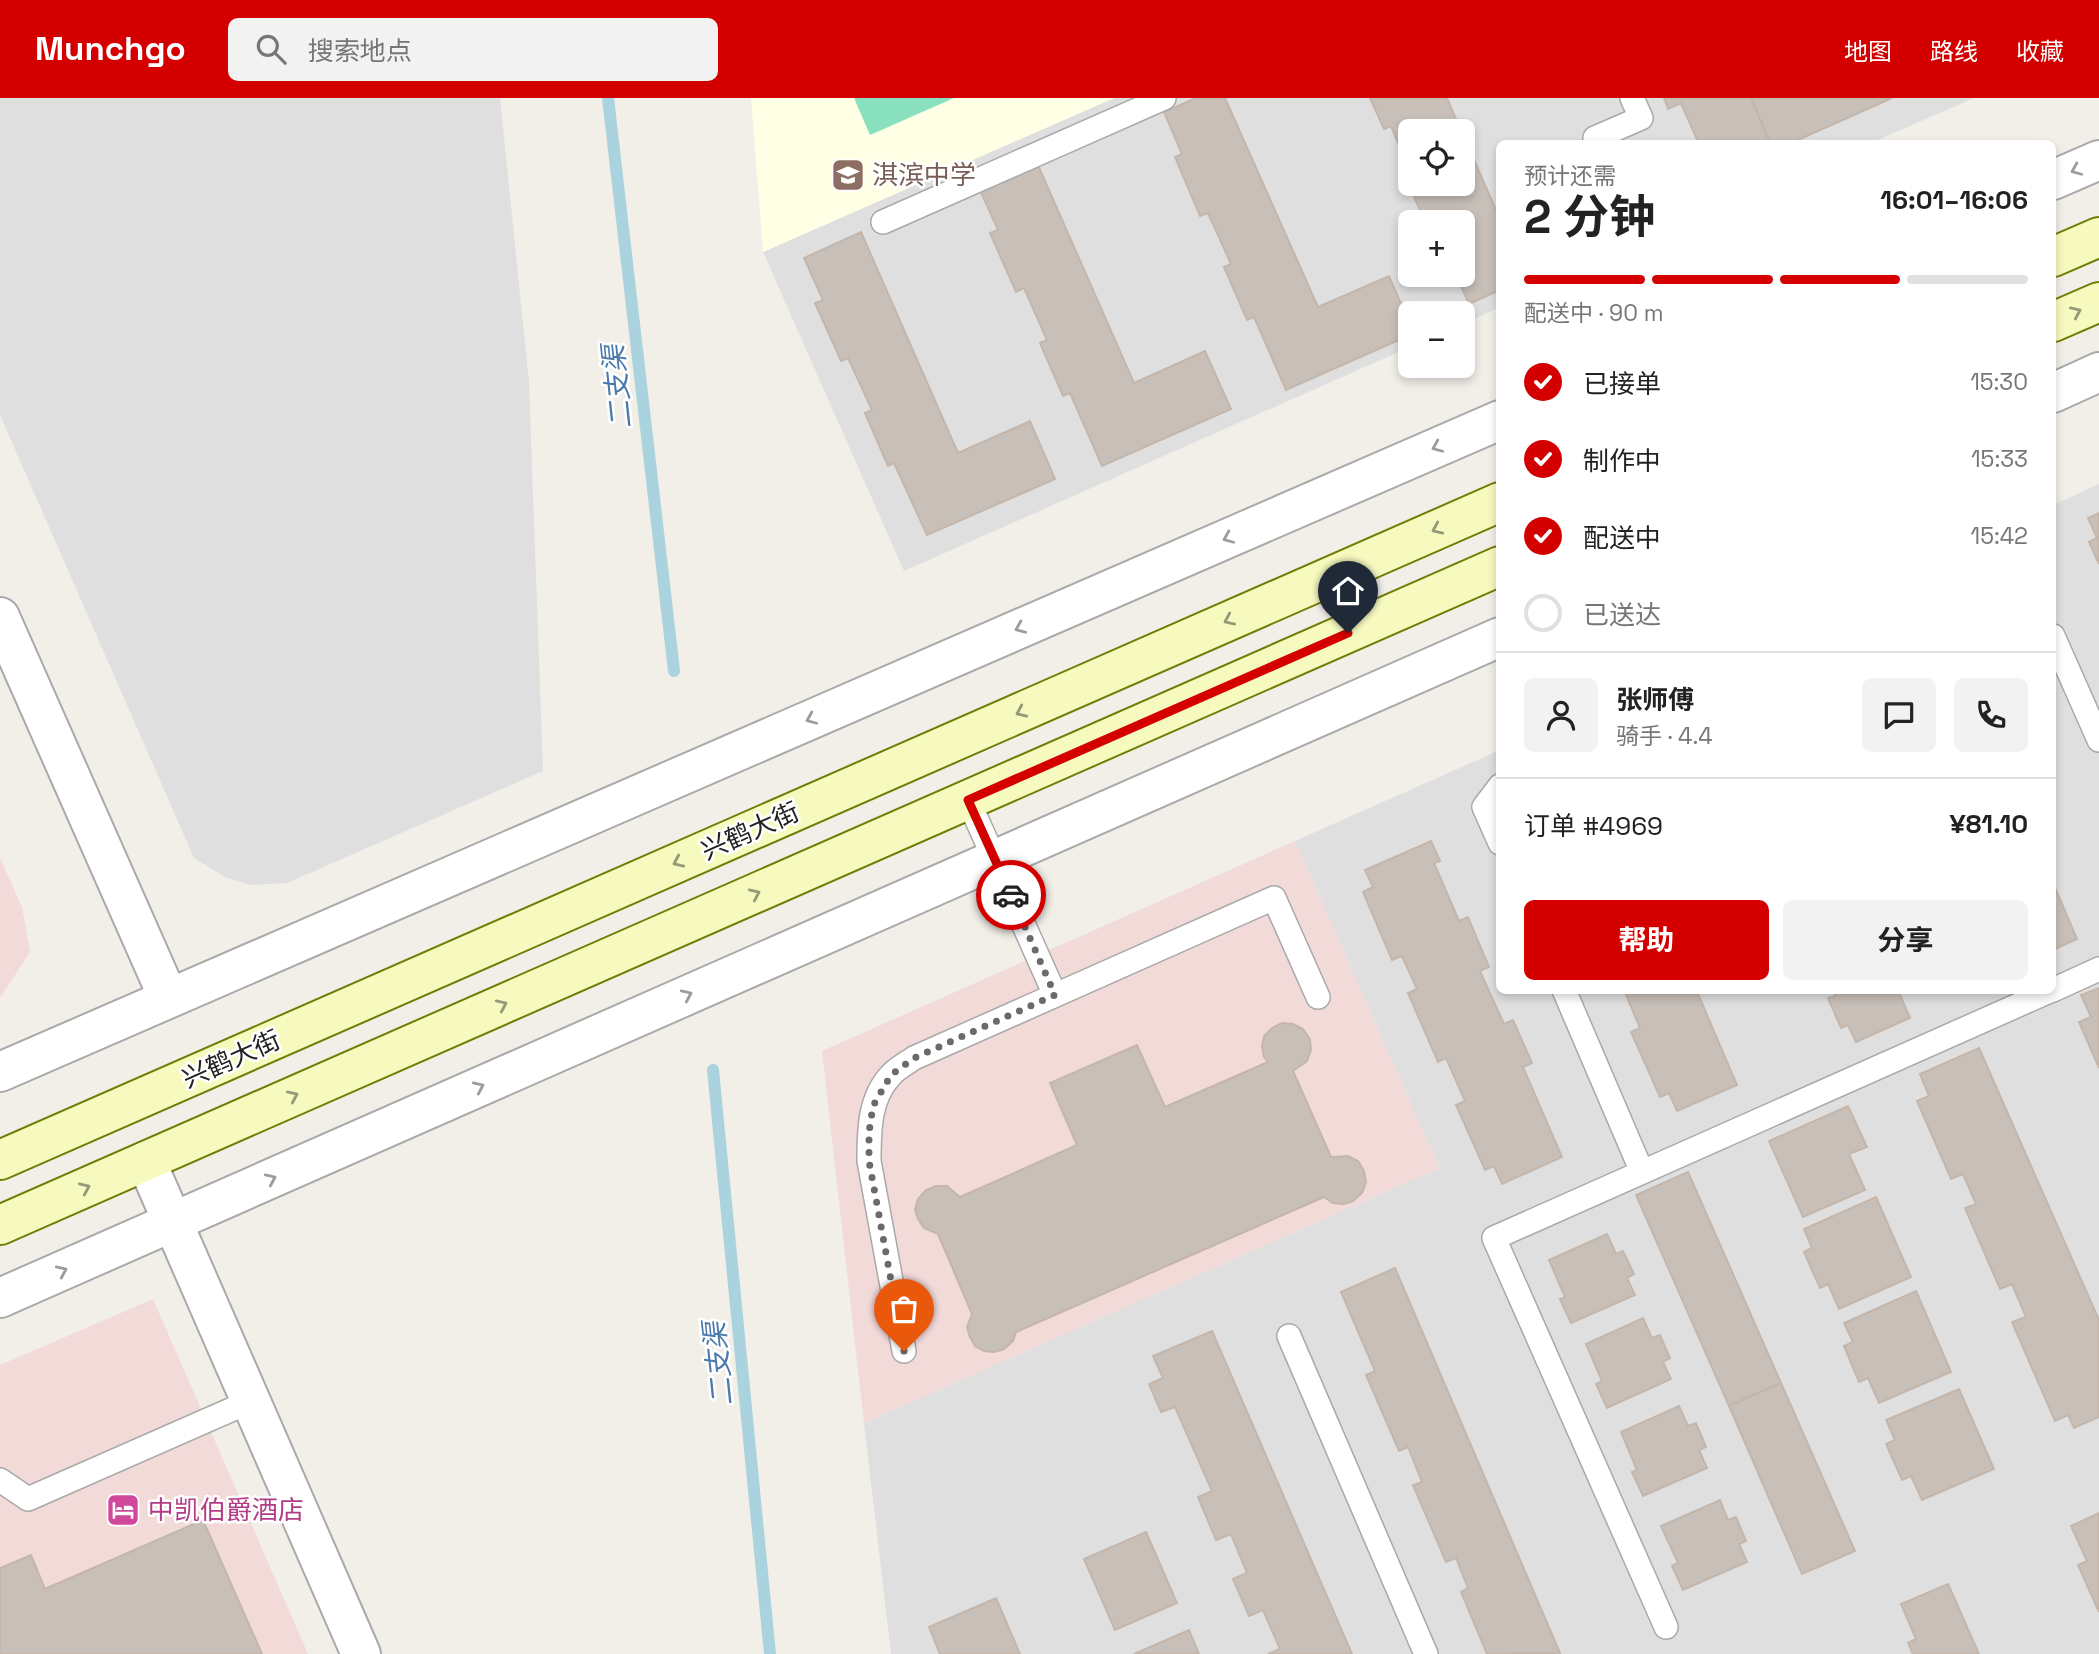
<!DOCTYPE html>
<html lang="zh">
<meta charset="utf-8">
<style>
:root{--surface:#fff;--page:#f2f2f2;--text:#222;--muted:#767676;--line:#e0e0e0;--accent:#d40000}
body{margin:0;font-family:"Space Grotesk","Noto Sans SC",sans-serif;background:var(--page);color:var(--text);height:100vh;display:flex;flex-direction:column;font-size:26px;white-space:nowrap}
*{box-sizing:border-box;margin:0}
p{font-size:23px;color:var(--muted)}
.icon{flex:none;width:38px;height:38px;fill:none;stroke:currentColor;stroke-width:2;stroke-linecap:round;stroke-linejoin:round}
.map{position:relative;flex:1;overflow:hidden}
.side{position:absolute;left:1496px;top:42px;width:560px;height:854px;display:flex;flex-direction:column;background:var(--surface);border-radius:10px;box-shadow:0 4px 10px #0003}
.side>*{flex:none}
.fabs{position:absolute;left:1398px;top:21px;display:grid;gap:14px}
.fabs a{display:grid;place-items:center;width:77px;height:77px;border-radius:10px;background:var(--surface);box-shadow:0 4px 10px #0003;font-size:35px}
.pin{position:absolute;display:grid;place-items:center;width:60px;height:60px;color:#fff;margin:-72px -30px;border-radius:50% 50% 50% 0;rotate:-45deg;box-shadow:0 0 7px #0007}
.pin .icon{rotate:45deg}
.courier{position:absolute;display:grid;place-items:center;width:70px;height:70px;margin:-35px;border:5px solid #d40000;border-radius:50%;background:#fff;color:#222;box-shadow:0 2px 9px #0007}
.headline em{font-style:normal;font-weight:700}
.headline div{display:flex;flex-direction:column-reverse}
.headline{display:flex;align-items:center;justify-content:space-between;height:119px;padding:0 28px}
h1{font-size:46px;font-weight:700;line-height:52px}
.bar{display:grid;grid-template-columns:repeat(4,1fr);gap:10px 7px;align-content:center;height:84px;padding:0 28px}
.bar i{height:9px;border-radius:5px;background:var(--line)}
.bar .active{background:var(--accent)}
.bar p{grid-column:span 4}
.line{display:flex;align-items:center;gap:18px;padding:0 28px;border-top:2px solid var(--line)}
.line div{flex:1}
.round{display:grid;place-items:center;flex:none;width:74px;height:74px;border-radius:10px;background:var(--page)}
ol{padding:0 28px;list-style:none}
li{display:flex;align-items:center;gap:21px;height:77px}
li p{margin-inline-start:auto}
li .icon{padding:7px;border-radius:50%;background:var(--accent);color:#fff;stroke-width:4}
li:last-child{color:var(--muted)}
li i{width:38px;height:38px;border:4px solid var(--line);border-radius:50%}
.button{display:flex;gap:14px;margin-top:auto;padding:14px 28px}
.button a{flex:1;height:80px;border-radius:10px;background:var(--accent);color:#fff;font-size:28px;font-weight:700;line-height:80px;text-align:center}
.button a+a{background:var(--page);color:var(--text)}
header{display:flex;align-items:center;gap:42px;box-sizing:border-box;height:98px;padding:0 35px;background:var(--accent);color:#fff}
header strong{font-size:33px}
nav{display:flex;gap:38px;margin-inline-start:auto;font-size:24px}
.search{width:490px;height:63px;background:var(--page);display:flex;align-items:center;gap:18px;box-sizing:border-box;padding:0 24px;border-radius:10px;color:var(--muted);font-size:26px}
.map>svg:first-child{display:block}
.residential{fill:#e0dfdf;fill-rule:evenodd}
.commercial{fill:#f2dad9}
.education{fill:#ffffe5}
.pitch{fill:#88e0be}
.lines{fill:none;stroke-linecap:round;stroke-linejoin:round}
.stream{stroke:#aad3df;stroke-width:12}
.building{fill:#c7bfb8;stroke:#c4b6ab;stroke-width:2}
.lane-casing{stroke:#a9a9a9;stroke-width:26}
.street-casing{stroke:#a9a9a9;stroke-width:42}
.secondary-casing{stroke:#707d05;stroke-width:42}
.lane{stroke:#fff;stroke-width:23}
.street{stroke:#fff;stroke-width:38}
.secondary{stroke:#f7fabf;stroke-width:38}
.oneway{stroke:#9c9c9c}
.oneway2{stroke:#979978}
.done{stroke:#6b6a68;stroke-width:7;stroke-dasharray:0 12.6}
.route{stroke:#d40000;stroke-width:9}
.labels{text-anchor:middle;stroke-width:5;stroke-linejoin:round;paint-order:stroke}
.education-label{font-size:26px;fill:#785e54;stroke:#fff;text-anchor:start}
.street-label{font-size:26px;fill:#222;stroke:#fff}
.hotel-label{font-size:26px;fill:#b23c85;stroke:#fff;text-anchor:start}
.water-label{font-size:28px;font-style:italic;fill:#4a7aab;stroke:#fff}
</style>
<header>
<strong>Munchgo</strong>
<div class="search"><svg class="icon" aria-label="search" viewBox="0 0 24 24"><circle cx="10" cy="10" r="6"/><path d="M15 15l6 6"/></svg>搜索地点</div>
<nav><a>地图</a><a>路线</a><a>收藏</a></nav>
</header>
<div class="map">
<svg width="2099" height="1556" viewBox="0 0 2099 1556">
<rect width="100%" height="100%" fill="#f2efe9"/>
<!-- residential -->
<g class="residential">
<polygon points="0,0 500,0 529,284 543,673 287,785 251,787 227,780 194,760 0,317"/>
<path d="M1114,0H1974L1871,45L1500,46V209L1463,226V215H1410V249L904,473L763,154ZM1410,33H1463V86H1410ZM1410,124H1463V177H1410Z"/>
<polygon points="2099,386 2099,1556 891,1556 864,1325 1439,1070 1295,743 1500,652 1500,892 2053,892 2053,407"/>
</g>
<!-- commercial -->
<g class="commercial">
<polygon points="1295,743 1439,1070 864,1325 822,953"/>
<polygon points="0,760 22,809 30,854 0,900"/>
<polygon points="153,1201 308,1556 0,1556 0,1267"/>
</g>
<!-- education -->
<polygon class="education" points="751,0 1114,0 763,154"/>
<!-- pitch -->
<polygon class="pitch" points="854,0 954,0 870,37"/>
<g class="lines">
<!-- stream -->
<g class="stream">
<polyline points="608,0 674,573"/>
<polyline points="713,972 770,1556"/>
</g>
</g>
<!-- building -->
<g class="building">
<polygon points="1196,0 1225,0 1318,209 1389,178 1410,226 1410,237 1286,292 1254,219 1247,222 1224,169 1231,166 1208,115 1200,118 1175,59 1182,56 1164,14"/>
<polygon points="1370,0 1447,0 1461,33 1410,33 1410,73 1391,28 1384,31"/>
<polygon points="1664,0 1751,0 1771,46 1699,46 1681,5 1668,11"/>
<polygon points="1751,0 1892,0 1789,46 1771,46"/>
<polygon points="1463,37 1500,121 1500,192 1469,206 1456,177 1463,177 1463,124 1425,124 1407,82 1410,81 1410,86 1463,86"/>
<polygon points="1037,65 1134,285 1205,253 1231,311 1102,368 1070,295 1063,298 1040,245 1047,242 1024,190 1016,194 990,135 998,132 979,90"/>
<polygon points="861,134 958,355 1030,323 1055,381 927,437 894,365 888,368 865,315 872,312 848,260 841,263 815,205 823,202 804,160"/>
<polygon points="2099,415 2099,466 2089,444 2097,440 2088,420"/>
<polygon points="1431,743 1440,763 1434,765 1459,823 1468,819 1489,869 1480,873 1504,926 1513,922 1532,965 1523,969 1562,1059 1502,1086 1494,1068 1485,1072 1456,1007 1465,1003 1446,960 1438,964 1408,895 1417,891 1402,858 1392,862 1363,794 1373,789 1365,772"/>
<polygon points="2053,785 2077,841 2053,852"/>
<polygon points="2099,890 2099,970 2079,924 2091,919 2081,897"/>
<polygon points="1624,892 1707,892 1698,896 1737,987 1677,1013 1669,995 1660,999 1631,934 1640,930"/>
<polygon points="1833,892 1898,892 1910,920 1856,944 1848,927 1841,930 1828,900 1835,898"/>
<polygon points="1282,925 1293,926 1303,931 1310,941 1311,952 1307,963 1293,973 1331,1059 1348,1058 1358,1063 1364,1073 1366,1084 1362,1095 1353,1103 1344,1106 1333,1105 1324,1099 1016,1234 1013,1243 1004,1251 994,1254 984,1253 975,1248 970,1239 967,1229 972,1216 938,1136 924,1130 918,1121 915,1112 918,1101 926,1092 936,1088 947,1088 960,1099 1077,1047 1050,985 1137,947 1165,1009 1268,964 1264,959 1262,948 1264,938 1272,930"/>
<polygon points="1979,950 2099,1222 2099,1319 2074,1330 2068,1317 2055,1323 2012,1224 2026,1219 2012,1186 2000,1191 1965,1110 1976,1106 1963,1076 1951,1081 1917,1003 1929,998 1920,976"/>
<polygon points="1848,1008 1867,1049 1849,1056 1865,1092 1803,1119 1769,1043"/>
<polygon points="1688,1074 1781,1285 1729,1308 1636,1097"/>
<polygon points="1876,1099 1911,1179 1839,1211 1828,1186 1820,1190 1804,1154 1812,1150 1804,1131"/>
<polygon points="1607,1136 1616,1156 1623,1153 1634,1176 1627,1180 1635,1197 1571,1225 1560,1201 1565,1199 1549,1162"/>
<polygon points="1395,1170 1560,1555 1487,1556 1461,1494 1468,1490 1456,1460 1446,1464 1413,1387 1422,1384 1408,1349 1399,1353 1366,1277 1375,1273 1341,1194"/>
<polygon points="1916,1193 1951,1274 1879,1305 1868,1280 1859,1284 1844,1248 1853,1244 1844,1225"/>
<polygon points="1643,1220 1652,1240 1660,1237 1670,1260 1663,1264 1671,1281 1607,1310 1596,1286 1602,1283 1586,1246"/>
<polygon points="1212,1233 1352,1556 1268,1556 1280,1551 1263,1512 1249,1518 1233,1481 1247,1475 1231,1436 1216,1442 1198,1399 1212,1393 1175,1309 1161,1314 1149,1286 1163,1280 1153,1258"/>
<polygon points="1781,1285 1855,1453 1802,1476 1729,1308"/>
<polygon points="1959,1291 1994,1371 1922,1402 1911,1378 1902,1382 1886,1346 1895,1342 1886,1322"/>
<polygon points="1679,1308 1688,1328 1696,1325 1706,1349 1699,1352 1707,1370 1643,1398 1632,1374 1637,1372 1621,1334"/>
<polygon points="1720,1402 1728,1422 1736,1419 1746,1443 1739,1446 1747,1464 1683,1492 1672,1468 1678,1465 1661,1428"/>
<polygon points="2099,1415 2099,1514 2078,1467 2087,1463 2071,1428"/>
<polygon points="203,1422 262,1556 0,1556 0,1470 31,1457 45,1491"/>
<polygon points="1146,1434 1177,1505 1115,1532 1084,1461"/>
<polygon points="1948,1486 1979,1556 1913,1556 1908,1545 1916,1541 1901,1506"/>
<polygon points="996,1500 1020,1556 940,1556 929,1529"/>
<polygon points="1189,1532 1199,1556 1134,1556"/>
</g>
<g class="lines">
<defs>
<g id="lane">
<polyline points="1598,46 1595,40 1641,20 1632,0"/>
<polyline points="883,124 1164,0"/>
<polyline points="2053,538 2099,642"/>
<polyline points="1500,688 1484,709 1500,745"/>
<polyline points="968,702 1055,897"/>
<polyline points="1564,892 1642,1074"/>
<polyline points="2053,892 2099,871"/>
<polyline points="1289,1238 1426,1556"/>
<path d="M904,1253L869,1063C869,1033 869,1000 891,977C897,970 907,965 914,960L1274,800L1318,899"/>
<polyline points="0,1382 28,1401 251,1303"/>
<polyline points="1666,1529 1494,1140 2052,892"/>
</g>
<g id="street">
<polyline points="2053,82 2099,62"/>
<polyline points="2053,295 2099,274"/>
<polyline points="0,519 168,899"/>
<polyline points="0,974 1500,322"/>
<polyline points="146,1063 361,1556"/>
<polyline points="0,1200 1500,539"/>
</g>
<g id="secondary">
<polyline points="2053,159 2099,139"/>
<polyline points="2053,224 2099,204"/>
<polyline points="0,1062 1500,404"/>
<polyline points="0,1127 1500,468"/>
</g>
</defs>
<!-- lane casing -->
<use href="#lane" class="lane-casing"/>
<!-- street casing -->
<use href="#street" class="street-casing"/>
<!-- secondary casing -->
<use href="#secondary" class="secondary-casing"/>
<!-- lane -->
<use href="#lane" class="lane"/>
<!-- street -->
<use href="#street" class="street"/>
<!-- secondary -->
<use href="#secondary" class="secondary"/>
</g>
<!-- one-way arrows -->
<defs><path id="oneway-chevron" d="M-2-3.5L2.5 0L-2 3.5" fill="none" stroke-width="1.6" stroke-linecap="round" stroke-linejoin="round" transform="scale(1.75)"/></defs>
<g class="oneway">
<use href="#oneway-chevron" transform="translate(2076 72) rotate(157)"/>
<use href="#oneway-chevron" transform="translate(1437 349) rotate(157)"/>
<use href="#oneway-chevron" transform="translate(1228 440) rotate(157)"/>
<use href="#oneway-chevron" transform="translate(1020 530) rotate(157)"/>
<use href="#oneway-chevron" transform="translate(811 621) rotate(157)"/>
<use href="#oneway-chevron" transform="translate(687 897) rotate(-24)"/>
<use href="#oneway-chevron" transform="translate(479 989) rotate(-24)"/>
<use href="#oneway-chevron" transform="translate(271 1081) rotate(-24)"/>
<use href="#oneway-chevron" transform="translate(62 1173) rotate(-24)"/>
</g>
<g class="oneway2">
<use href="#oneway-chevron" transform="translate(2076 214) rotate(-24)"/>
<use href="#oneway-chevron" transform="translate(1437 431) rotate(156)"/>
<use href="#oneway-chevron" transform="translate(1229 522) rotate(156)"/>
<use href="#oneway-chevron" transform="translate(1021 614) rotate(156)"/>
<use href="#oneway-chevron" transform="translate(678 764) rotate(156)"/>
<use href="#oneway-chevron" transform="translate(755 796) rotate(-24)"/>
<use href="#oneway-chevron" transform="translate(502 907) rotate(-24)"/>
<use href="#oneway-chevron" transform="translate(293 998) rotate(-24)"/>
<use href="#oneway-chevron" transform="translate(85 1090) rotate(-24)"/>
</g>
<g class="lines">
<!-- done -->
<polyline class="done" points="904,1253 869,1063 869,1034 873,1008 891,977 914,960 1055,897 1011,797"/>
<!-- route -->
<polyline class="route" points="1011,797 968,702 1348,535"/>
</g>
<!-- icons -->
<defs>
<symbol id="school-square" viewBox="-11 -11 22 22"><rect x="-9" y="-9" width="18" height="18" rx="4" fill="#8d6e63" stroke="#fff"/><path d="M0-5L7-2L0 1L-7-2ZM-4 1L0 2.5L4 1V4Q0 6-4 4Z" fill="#fff"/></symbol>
<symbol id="hotel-square" viewBox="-11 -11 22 22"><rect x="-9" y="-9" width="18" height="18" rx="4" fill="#d1479c" stroke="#fff"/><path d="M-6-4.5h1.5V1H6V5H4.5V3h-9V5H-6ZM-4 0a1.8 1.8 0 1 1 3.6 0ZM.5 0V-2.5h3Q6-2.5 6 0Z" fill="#fff"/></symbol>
</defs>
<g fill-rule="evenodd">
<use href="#school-square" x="829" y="58" width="38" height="38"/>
<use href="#hotel-square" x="104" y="1393" width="38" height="38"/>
</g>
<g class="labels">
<!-- education labels -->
<g class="education-label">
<text x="872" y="86">淇滨中学</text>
</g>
<!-- street labels -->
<g class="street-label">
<text transform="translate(750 733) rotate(-24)" y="9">兴鹤大街</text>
<text transform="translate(231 961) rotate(-24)" y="9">兴鹤大街</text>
</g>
<!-- hotel labels -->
<g class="hotel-label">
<text x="148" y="1421">中凯伯爵酒店</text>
</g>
<!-- water labels -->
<g class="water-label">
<text transform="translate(617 289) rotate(-96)" y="10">二支渠</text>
<text transform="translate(718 1266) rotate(-96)" y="10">二支渠</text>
</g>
</g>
</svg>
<div class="fabs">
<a><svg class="icon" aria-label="locate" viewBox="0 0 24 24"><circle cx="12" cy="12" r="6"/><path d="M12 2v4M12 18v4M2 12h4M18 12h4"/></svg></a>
<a>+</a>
<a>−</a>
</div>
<div class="pin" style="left:904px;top:1253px;background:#ea580c"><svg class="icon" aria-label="bag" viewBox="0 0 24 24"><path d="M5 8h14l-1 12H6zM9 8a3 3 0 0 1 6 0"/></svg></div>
<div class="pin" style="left:1348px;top:535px;background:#1f2937"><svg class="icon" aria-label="home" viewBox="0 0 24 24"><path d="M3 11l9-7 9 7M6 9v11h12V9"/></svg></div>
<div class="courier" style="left:1011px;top:797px"><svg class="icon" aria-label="car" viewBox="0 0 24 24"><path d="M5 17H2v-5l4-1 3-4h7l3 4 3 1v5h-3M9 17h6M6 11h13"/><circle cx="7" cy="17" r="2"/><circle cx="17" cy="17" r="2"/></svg></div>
<section class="side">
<div class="headline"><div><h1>2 分钟</h1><p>预计还需</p></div><em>16:01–16:06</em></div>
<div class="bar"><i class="active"></i><i class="active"></i><i class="active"></i><i></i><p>配送中 · 90 m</p></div>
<ol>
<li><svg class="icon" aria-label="check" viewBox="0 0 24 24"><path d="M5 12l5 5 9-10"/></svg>已接单<p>15:30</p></li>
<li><svg class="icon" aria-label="check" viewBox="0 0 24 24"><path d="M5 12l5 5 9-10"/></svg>制作中<p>15:33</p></li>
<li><svg class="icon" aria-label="check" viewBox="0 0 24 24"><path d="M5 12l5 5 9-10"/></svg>配送中<p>15:42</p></li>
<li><i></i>已送达</li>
</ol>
<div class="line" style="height:126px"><a class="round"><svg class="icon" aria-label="person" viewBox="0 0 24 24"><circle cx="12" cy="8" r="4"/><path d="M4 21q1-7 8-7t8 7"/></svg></a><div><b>张师傅</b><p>骑手 · 4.4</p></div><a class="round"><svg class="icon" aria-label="chat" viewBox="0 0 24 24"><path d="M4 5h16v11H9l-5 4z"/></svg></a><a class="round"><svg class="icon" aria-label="phone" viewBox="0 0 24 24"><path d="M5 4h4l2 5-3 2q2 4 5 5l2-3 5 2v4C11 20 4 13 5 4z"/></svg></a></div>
<div class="line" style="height:91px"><div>订单 #4969</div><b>¥81.10</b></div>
<div class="button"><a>帮助</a><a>分享</a></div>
</section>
</div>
